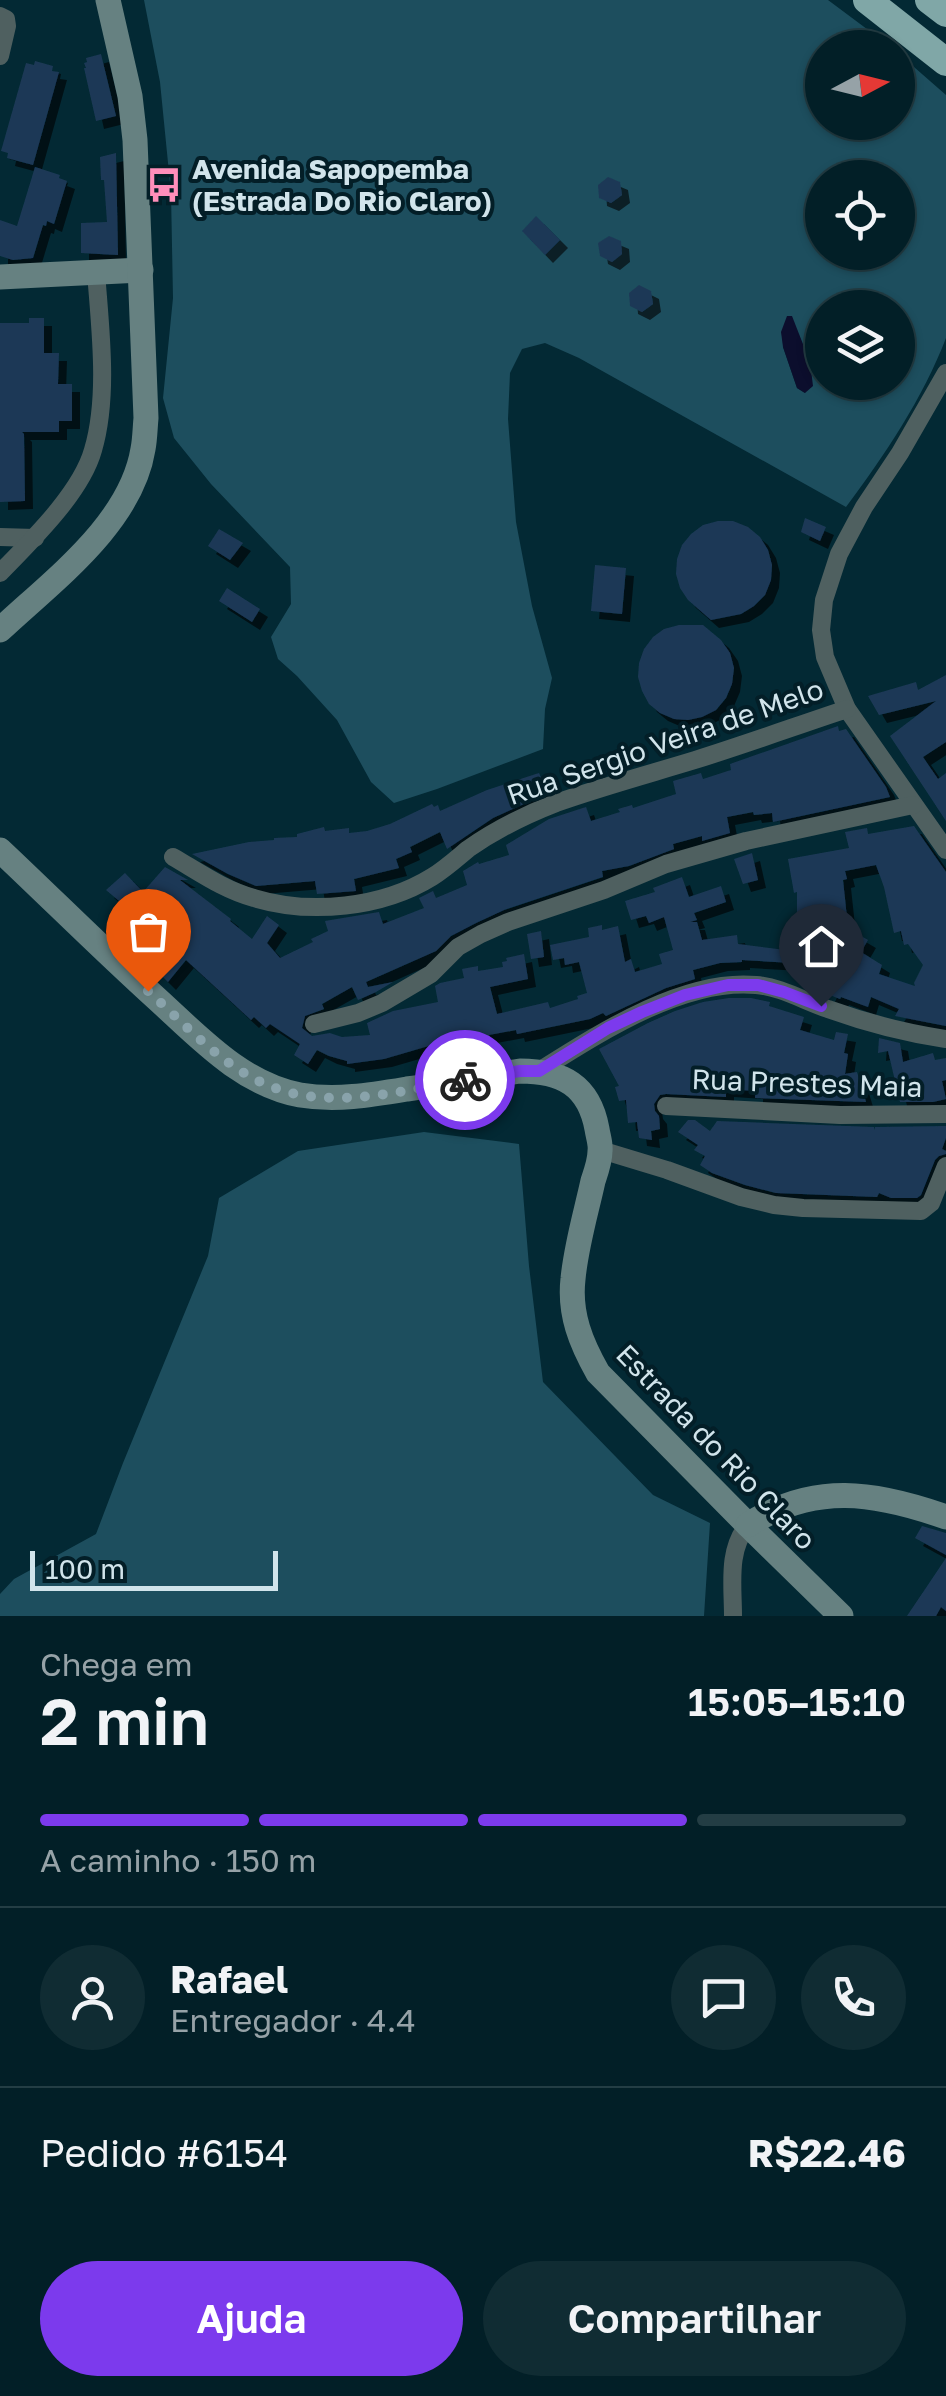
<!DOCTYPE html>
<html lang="pt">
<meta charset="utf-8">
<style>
:root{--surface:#021f27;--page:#102c33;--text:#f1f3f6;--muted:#96a2a7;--line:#233d44;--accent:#7c3aed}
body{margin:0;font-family:"Golos Text",sans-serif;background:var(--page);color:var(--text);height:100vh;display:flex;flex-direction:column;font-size:38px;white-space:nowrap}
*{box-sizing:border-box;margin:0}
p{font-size:32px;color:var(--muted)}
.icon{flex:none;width:55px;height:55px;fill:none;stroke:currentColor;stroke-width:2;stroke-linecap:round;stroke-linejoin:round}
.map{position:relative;height:1616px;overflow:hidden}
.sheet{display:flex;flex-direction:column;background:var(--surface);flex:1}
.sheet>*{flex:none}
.needle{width:65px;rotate:83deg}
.tools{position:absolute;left:805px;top:30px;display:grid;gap:20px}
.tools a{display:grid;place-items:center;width:110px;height:110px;border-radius:50%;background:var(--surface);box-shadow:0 2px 8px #0004,0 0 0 2px var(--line);font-size:50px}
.scale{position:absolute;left:30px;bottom:25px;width:248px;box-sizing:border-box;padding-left:10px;border:5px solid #d1e4eb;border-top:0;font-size:28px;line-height:35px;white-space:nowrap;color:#d1e4eb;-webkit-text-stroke:8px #031e27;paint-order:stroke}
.pin{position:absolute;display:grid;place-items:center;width:85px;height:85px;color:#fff;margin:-102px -42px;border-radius:50% 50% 50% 0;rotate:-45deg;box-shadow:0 0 10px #0007}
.pin .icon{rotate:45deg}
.courier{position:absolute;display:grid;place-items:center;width:100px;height:100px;margin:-50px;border:8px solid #7c3aed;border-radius:50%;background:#fff;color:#222;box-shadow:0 2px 12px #0007}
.overview em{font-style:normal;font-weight:600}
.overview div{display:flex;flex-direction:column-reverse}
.overview{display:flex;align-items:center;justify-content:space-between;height:170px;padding:0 40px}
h1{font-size:65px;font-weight:600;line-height:75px}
.bar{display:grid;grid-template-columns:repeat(4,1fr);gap:15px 10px;align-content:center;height:120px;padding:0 40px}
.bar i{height:12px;border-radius:8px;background:var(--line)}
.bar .selected{background:var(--accent)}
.bar p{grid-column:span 4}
.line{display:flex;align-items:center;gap:25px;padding:0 40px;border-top:2px solid var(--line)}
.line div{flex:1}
.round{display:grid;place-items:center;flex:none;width:105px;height:105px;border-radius:52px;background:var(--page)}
.cta{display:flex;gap:20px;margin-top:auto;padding:20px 40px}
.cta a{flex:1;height:115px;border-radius:60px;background:var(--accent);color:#fff;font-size:40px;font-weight:600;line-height:115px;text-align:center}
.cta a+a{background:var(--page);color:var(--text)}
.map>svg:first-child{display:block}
.green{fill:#1d4e5e;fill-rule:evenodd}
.water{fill:#0c0e2d}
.building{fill:#1c3956;filter:url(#shadow)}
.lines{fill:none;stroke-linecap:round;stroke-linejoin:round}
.minor{stroke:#4f6060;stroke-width:18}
.secondary{stroke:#668181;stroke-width:25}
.trunk{stroke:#80a7a7;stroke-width:28}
.done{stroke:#89a3ab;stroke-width:10;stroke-dasharray:0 18}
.route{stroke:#7c3aed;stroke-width:12}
.labels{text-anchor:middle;stroke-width:8;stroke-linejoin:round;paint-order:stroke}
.poi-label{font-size:28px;font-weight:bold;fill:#d1e4eb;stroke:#031e27;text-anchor:start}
.street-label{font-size:28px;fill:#d1e4eb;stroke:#031e27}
</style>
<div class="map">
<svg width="946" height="1616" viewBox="0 0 946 1616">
<defs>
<filter id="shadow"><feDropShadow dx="8" dy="8" stdDeviation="0" flood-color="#0009"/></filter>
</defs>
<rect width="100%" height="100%" fill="#032934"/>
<!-- green -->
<g class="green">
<path d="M144,0H828L891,47L822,48V122H898V53L946,95V338C923,398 885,455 846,507L579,358L545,343L522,349L510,373L508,419L516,522L532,606L552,678L545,709L543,749L437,789L394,803L371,782L337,720L297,676L278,659L271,637L291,604L290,567L211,484L174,438L163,398L173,298L171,193L160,82ZM822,178H898V252H822ZM822,308H898V382H822ZM791,316L810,363L805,393L797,388L783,347Z"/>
<polygon points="424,1132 519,1144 529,1266 543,1382 653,1495 710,1523 704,1616 0,1616 0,1594 14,1579 96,1534 123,1463 208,1256 219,1198 298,1151"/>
</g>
<!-- water -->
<polygon class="water" points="787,316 792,316 810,362 813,386 805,393 797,388 783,347 781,332"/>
<!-- building -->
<g class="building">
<polygon points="101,54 116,116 96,121 84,68 86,68 84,63 87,62 86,58"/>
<polygon points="35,61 53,66 52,71 59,72 33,165 7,158 8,153 1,151 26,63 34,65"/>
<polygon points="116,153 118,255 81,253 81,223 107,222 104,180 101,180 100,157"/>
<polygon points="35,167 60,175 59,178 67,181 54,224 47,221 46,226 43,225 33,258 13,260 0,256 0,220 17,226"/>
<polygon points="608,177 620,182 622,195 611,203 599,198 598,185"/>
<polygon points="536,216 560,240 545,255 522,231"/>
<polygon points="609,236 621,241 622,254 612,262 600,256 598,243"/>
<polygon points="639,285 651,291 653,304 642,312 630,306 629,293"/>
<polygon points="29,318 44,318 44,353 59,353 58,384 72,384 72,421 59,421 59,432 22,432 24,434 25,501 0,502 0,323 29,323"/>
<polygon points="805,518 826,527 820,541 801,532"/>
<polygon points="718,521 733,521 748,527 760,537 768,550 772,565 771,580 765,595 754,606 741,614 711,620 688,600 680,588 676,574 677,559 682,545 691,534 703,525"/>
<polygon points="219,529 243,543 230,560 208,546"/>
<polygon points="595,565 626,568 622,614 591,611"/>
<polygon points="227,588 260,609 252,622 219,601"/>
<polygon points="679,625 703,625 721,640 730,653 734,668 732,684 726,698 716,710 702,717 688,720 674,719 660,713 649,704 642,691 638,677 639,663 644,649 653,637 664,629"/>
<polygon points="946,675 946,742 923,757 938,779 946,773 946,821 890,736 936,701 879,715 868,696 916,682 918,690"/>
<polygon points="838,726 839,731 846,729 886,787 890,797 773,822 772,813 754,815 753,812 727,817 730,833 702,841 702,836 673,844 674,849 629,866 602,871 603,877 504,910 476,923 451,936 436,951 366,982 368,987 393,982 376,992 358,1000 352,987 322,1004 324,1009 305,1016 302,1028 312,1036 330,1033 342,1037 370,1035 367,1023 393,1011 438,1002 435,986 440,983 464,978 462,969 478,966 478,971 503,967 502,962 507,961 506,958 524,954 528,979 490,987 497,1014 548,1002 550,1008 578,999 577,996 587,993 579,962 565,965 564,958 553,960 550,945 589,937 588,928 602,925 602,930 618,926 625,962 631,959 635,972 662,964 659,954 673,950 664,917 649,923 646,916 631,920 625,901 655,892 653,888 682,877 689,897 721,886 726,902 694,913 697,920 690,922 697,922 702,940 737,935 738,944 794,951 796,935 807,936 806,952 820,954 839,962 856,933 868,940 861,952 882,965 879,974 915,986 914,983 923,965 908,944 904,945 901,931 894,933 884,887 876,865 845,871 847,879 843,880 848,927 832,929 831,924 797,928 797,892 794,893 788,859 849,848 845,832 867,828 868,834 914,826 946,872 946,1026 895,1016 899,1009 871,997 868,1007 841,997 840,999 827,994 833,980 804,970 804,975 791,973 793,963 742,960 742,962 720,963 693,970 695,979 666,988 606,1016 603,1013 590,1019 517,1034 516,1030 489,1035 490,1038 479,1040 481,1050 454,1055 453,1042 432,1045 384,1059 347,1064 347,1061 329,1056 317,1050 308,1064 294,1055 300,1044 270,1024 266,1028 254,1017 251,1020 186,960 168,982 155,969 171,949 157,938 163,930 134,907 131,911 106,890 125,873 143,892 165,867 188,880 180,880 231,919 230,921 252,939 267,916 279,925 267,943 280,958 313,942 311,939 328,931 325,921 379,912 383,924 424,908 419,898 433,891 436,898 467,885 463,871 478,862 479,864 509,855 506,845 549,819 586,807 591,821 620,812 618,809 632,805 633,808 676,794 673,781 701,773 703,779 731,770 730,764"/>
<polygon points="539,773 548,793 493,818 447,849 440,832 410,847 412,852 396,859 399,868 354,879 356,891 317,894 315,881 256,886 228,874 192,854 249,842 274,840 274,838 297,837 297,834 324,827 325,831 349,828 349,833 367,831 390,824 432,804 434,807 438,805 440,811 487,790"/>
<polygon points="752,853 758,880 743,884 734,859"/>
<polygon points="541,931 544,957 531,959 527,934"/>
<polygon points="729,998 751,998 770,1002 769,1006 804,1017 800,1030 834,1040 836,1032 848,1034 844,1053 848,1054 845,1074 857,1072 866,1102 755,1098 755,1091 726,1089 726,1097 666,1094 660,1095 654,1104 655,1111 659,1116 660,1129 651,1131 652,1140 639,1138 637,1122 628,1123 626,1100 619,1101 615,1087 619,1086 599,1049 648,1023 675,1011 703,1002"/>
<polygon points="879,1038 900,1043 903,1062 933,1053 935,1060 946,1058 946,1080 942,1081 946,1099 933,1102 900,1102 888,1051 878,1053"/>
<polygon points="688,1120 695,1120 710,1131 717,1121 874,1127 875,1130 875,1127 946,1126 946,1138 942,1149 946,1151 946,1154 939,1156 935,1160 921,1195 917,1198 891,1198 879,1193 877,1197 776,1193 745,1185 712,1173 700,1165 705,1156 694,1150 698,1145 678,1132"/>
<polygon points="922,1526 946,1533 946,1555 915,1538"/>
<polygon points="946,1558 946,1611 941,1607 936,1616 907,1616"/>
</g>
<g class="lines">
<!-- minor -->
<g class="minor">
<polyline points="0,16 6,19 7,26 0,56"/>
<polyline points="946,373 900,453 864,507 839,554 824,600 821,630 825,657 847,709 946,850"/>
<polyline points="0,537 35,538"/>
<path d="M0,573C31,541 81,493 93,450C109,396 100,327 96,272"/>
<path d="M173,857C199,872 224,890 254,898C310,915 382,908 432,877C445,869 456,859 468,849C495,830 525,815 556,803C601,787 649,774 695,760C746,744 796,726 847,709"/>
<polyline points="314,1024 358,1013 382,1003 431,974 458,947 481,934 508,922 604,890 666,864 746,841 913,805"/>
<path d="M539,1071C598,1034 683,978 756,985C781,987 804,1001 828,1009C867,1023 905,1033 946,1039"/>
<polyline points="666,1106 840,1115 946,1114"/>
<polyline points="601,1150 667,1170 741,1197 774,1205 803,1208 921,1211 931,1203 946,1166"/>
<path d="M733,1616C733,1585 727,1550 748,1525"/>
</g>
<!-- secondary -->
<g class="secondary">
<polyline points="0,277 141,270"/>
<path d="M0,630C52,581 131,524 143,449C145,439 145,428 146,418L135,140L130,96L108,0"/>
<path d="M0,850C52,899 103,950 156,998C198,1036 241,1084 300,1095C336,1101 371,1095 407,1089C445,1084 482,1077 520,1071C562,1071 589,1085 597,1129C598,1136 601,1144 600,1151C600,1161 596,1172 593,1181C586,1213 576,1246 573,1279C569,1314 581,1343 598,1373L748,1525L841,1616"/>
<path d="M748,1525C814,1482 875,1492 946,1517"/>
</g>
<!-- trunk -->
<g class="trunk">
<polyline points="867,0 946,62"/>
<polyline points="929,0 946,13"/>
</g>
</g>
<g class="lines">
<!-- done -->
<path class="done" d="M148,991C186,1025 225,1070 275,1088C334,1110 405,1090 465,1080"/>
<!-- route -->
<polyline class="route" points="465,1080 520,1071 539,1071 608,1028 642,1012 685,995 728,985 758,985 784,992 821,1006"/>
</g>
<!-- icons -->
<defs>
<symbol id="bus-bare" viewBox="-9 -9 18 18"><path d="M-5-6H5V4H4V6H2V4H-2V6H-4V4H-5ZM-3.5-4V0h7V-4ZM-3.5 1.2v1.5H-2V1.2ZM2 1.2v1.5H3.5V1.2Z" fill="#ff8eba" stroke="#031e27" stroke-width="2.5" paint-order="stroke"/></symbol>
</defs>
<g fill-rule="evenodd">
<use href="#bus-bare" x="139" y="160" width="50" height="50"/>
</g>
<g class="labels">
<!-- poi labels -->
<g class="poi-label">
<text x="192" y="179">Avenida Sapopemba<tspan x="192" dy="32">(Estrada Do Rio Claro)</tspan></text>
</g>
<!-- street labels -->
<g class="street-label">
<text transform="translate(665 742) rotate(-19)" y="10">Rua Sergio Veira de Melo</text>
<text transform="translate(807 1083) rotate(2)" y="10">Rua Prestes Maia</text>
<text transform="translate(716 1447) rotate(46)" y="10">Estrada do Rio Claro</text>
</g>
</g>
</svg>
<div class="tools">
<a><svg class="needle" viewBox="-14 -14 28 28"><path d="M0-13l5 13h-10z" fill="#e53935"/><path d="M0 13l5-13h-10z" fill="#96a2a7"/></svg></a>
<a><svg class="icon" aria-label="locate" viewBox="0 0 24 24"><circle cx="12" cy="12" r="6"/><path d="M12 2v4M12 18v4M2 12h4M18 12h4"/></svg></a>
<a><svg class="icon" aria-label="layers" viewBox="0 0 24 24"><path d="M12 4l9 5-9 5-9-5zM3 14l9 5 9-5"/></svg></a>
</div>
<div class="scale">100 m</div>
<div class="pin" style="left:148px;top:991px;background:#ea580c"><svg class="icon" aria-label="bag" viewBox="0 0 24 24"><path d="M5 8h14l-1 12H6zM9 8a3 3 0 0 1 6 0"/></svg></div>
<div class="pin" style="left:821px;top:1006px;background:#1f2937"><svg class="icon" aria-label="home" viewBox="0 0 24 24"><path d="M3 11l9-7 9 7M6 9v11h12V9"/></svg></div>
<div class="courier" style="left:465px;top:1080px"><svg class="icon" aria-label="bike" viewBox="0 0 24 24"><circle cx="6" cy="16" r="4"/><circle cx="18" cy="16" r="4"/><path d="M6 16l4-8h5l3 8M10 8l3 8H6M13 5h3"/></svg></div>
</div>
<section class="sheet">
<div class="overview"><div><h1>2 min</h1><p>Chega em</p></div><em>15:05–15:10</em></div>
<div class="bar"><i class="selected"></i><i class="selected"></i><i class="selected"></i><i></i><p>A caminho · 150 m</p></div>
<div class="line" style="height:180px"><a class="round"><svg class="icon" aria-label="person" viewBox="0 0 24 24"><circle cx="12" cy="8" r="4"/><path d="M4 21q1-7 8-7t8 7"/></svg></a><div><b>Rafael</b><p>Entregador · 4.4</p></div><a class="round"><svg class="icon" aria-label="chat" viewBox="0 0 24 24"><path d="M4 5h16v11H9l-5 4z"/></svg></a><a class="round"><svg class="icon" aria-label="phone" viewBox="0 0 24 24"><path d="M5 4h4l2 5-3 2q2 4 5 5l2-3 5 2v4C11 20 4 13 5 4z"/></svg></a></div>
<div class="line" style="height:130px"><div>Pedido #6154</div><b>R$22.46</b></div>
<div class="cta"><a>Ajuda</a><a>Compartilhar</a></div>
</section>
